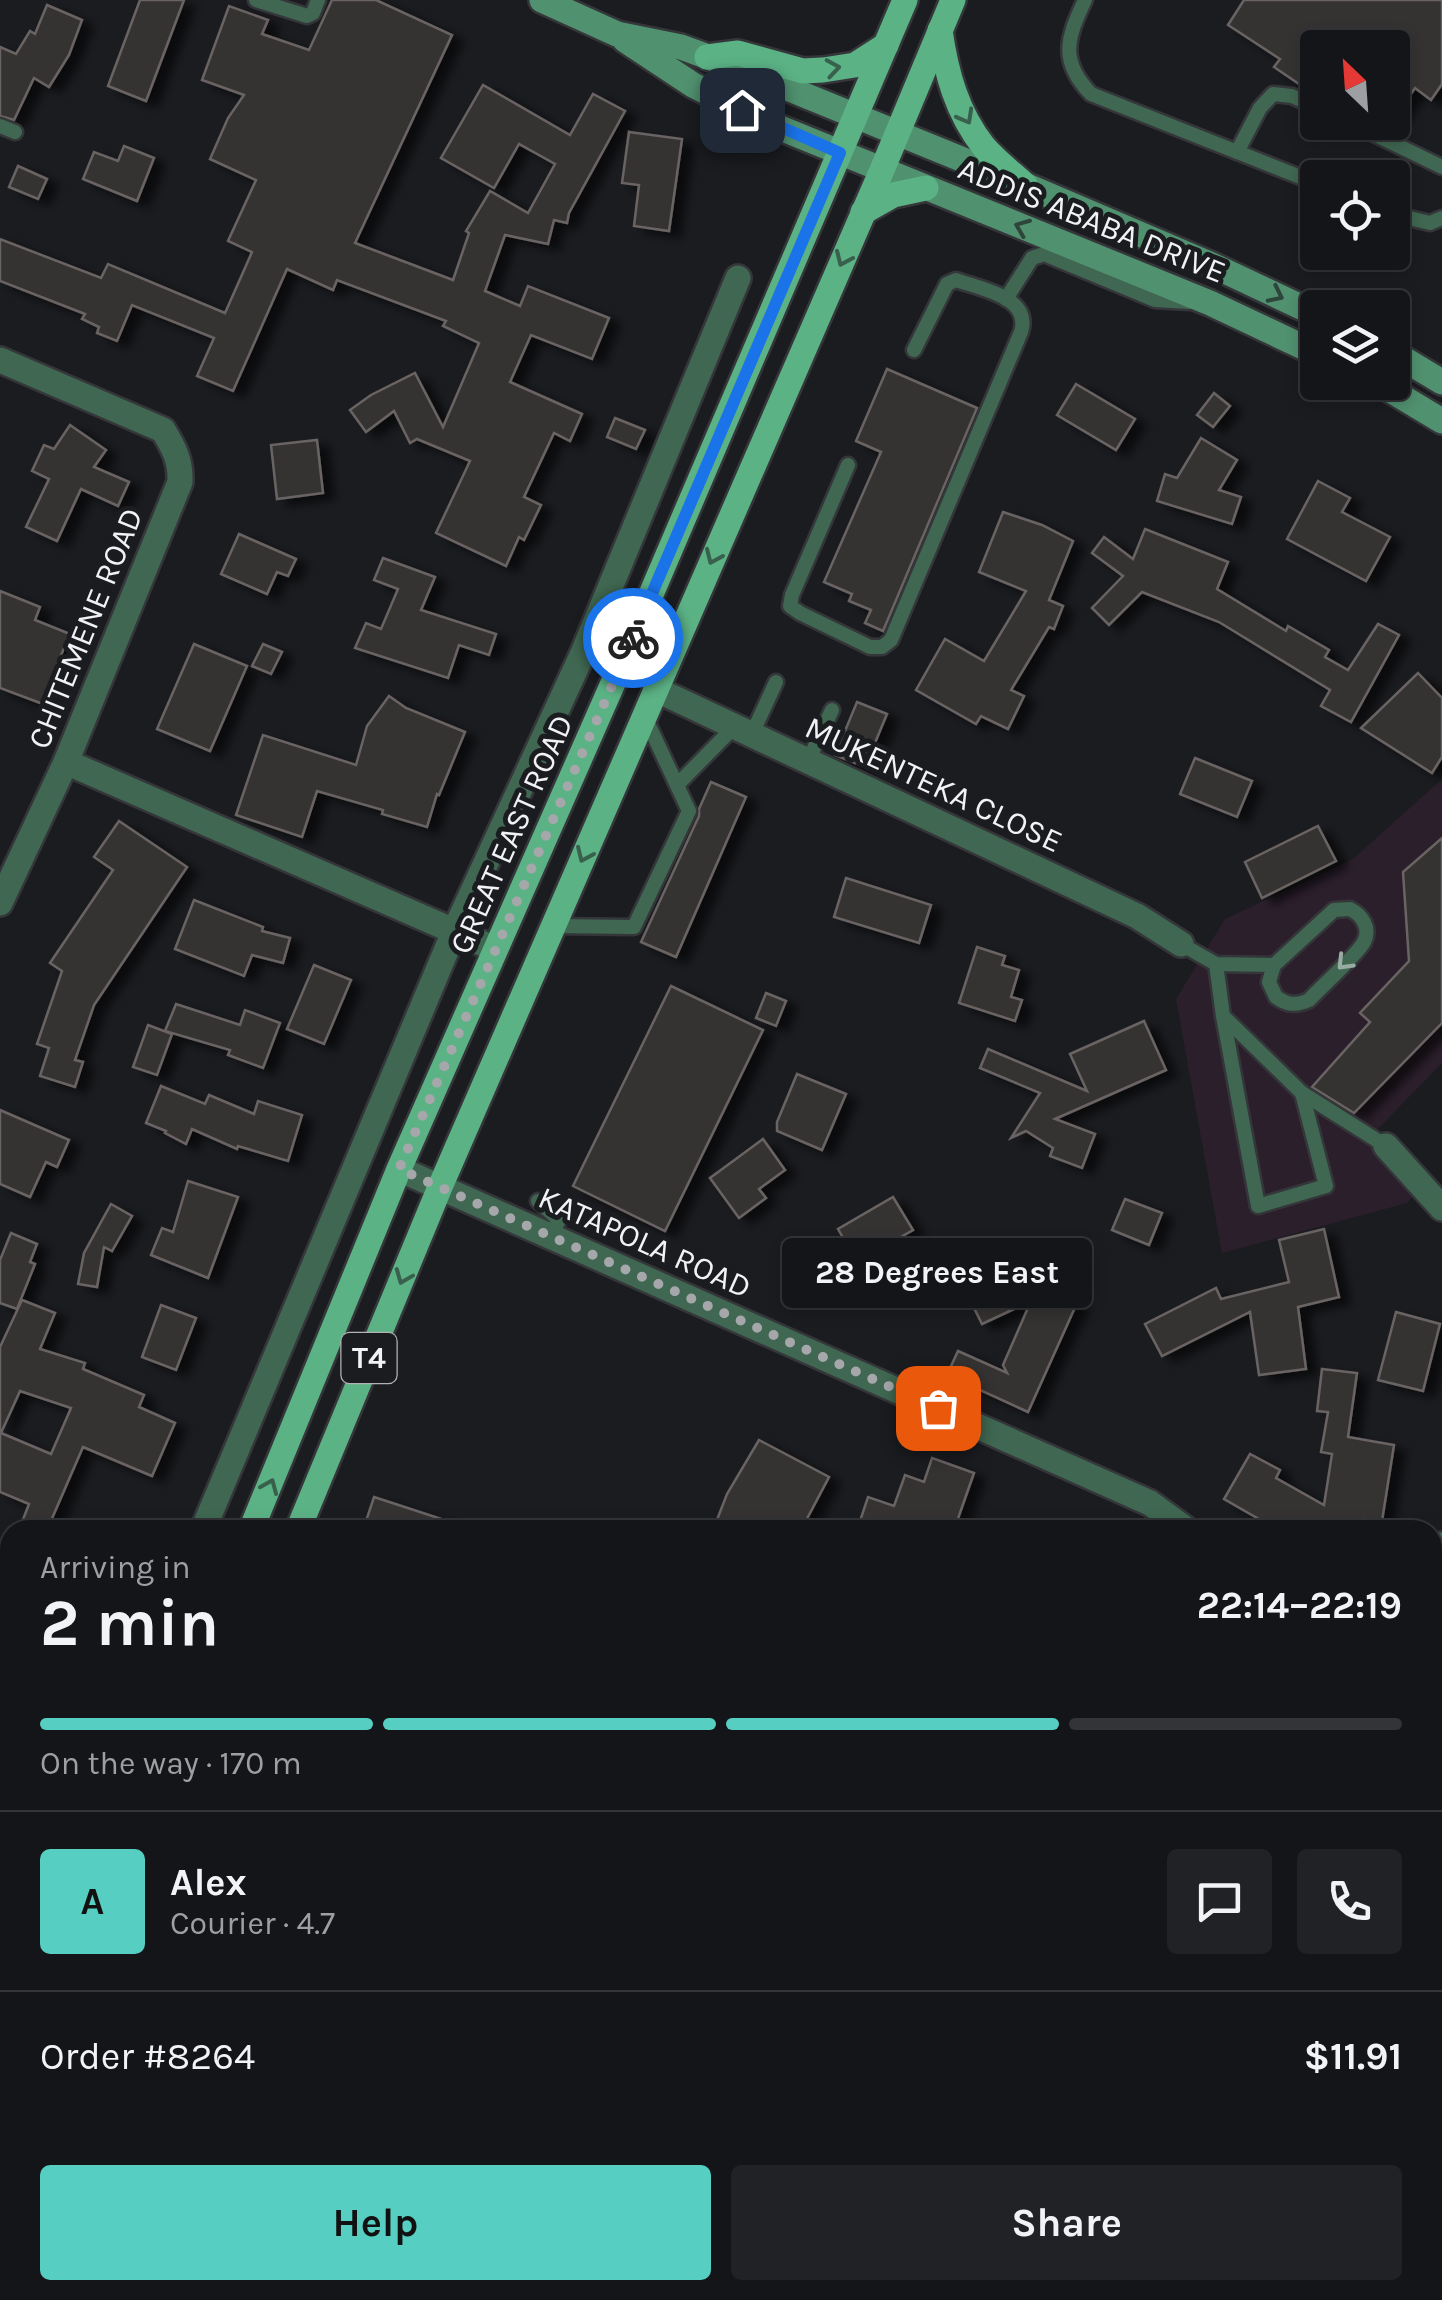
<!DOCTYPE html>
<meta charset="utf-8">
<style>
:root{--surface:#141518;--page:#212225;--text:#f1f3f6;--muted:#9d9fa2;--line:#333437;--accent:#57cec2}
body{margin:0;font-family:Karla,sans-serif;background:var(--page);color:var(--text);height:100vh;display:flex;flex-direction:column;font-size:38px;white-space:nowrap}
*{box-sizing:border-box;margin:0}
p{font-size:32px;color:var(--muted)}
.icon{flex:none;width:55px;height:55px;fill:none;stroke:currentColor;stroke-width:2;stroke-linecap:round;stroke-linejoin:round}
.map{position:relative;flex:1;overflow:hidden}
.drawer{position:absolute;left:0px;top:1520px;width:1442px;height:780px;display:flex;flex-direction:column;background:var(--surface);border-radius:30px 30px 0 0;box-shadow:0 5px 15px #0003,0 0 0 2px var(--line)}
.drawer>*{flex:none}
.needle{width:65px;rotate:335deg}
.controls{position:absolute;left:1300px;top:30px;display:grid;gap:20px}
.controls a{display:grid;place-items:center;width:110px;height:110px;border-radius:10px;background:var(--surface);box-shadow:0 5px 15px #0003,0 0 0 2px var(--line);font-size:50px}
.pin{position:absolute;display:grid;place-items:center;width:85px;height:85px;color:#fff;margin:-42px;border-radius:20px;box-shadow:0 5px 15px #0006}
.courier{position:absolute;display:grid;place-items:center;width:100px;height:100px;margin:-50px;border:8px solid #1a73e8;border-radius:50%;background:#fff;color:#222;box-shadow:0 2px 12px #0007}
.bubble{position:absolute;height:70px;border-radius:10px;background:var(--surface);box-shadow:0 5px 15px #0003,0 0 0 2px var(--line);font-size:32px;font-weight:700;line-height:70px;text-align:center}
.summary em{font-style:normal;font-weight:700}
.summary div{display:flex;flex-direction:column-reverse}
.summary{display:flex;align-items:center;justify-content:space-between;height:170px;padding:0 40px}
h1{font-size:65px;font-weight:700;line-height:75px}
.bar{display:grid;grid-template-columns:repeat(4,1fr);gap:15px 10px;align-content:center;height:120px;padding:0 40px}
.bar i{height:12px;border-radius:8px;background:var(--line)}
.bar .on{background:var(--accent)}
.bar p{grid-column:span 4}
.line{display:flex;align-items:center;gap:25px;padding:0 40px;border-top:2px solid var(--line)}
.line div{flex:1}
.round{display:grid;place-items:center;flex:none;width:105px;height:105px;border-radius:10px;background:var(--page)}
.button{display:flex;gap:20px;margin-top:auto;padding:20px 40px}
.button a{flex:1;height:115px;border-radius:10px;background:var(--accent);color:#111;font-size:40px;font-weight:700;line-height:115px;text-align:center}
.button a+a{background:var(--page);color:var(--text)}
.map>svg:first-child{display:block}
.medical{fill:#2b1f2c}
.building{fill:#363230;stroke:#6a6463;stroke-width:2.5;fill-rule:evenodd;filter:url(#shadow)}
.lines{fill:none;stroke-linecap:round;stroke-linejoin:round}
.lane-casing{stroke:#35363a;stroke-width:19}
.street-casing{stroke:#35363a;stroke-width:30}
.secondary-casing{stroke:#35363a;stroke-width:30}
.primary-casing{stroke:#35363a;stroke-width:30}
.lane{stroke:#3f6751;stroke-width:14}
.street{stroke:#3f6751;stroke-width:25}
.secondary{stroke:#50916f;stroke-width:25}
.primary{stroke:#5bb285;stroke-width:25}
.oneway{stroke:#38604d}
.oneway2{stroke:#2e453c}
.oneway3{stroke:#98aca3}
.done{stroke:#a6a7aa;stroke-width:10;stroke-dasharray:0 18}
.route{stroke:#1a73e8;stroke-width:12}
.labels{text-anchor:middle;stroke-width:10;stroke-linejoin:round;paint-order:stroke}
.shield{fill:#1b1c20;stroke:#b1b2b5;stroke-width:2.5}
.shield-label{font-size:30px;font-weight:bold;fill:#f1f2f5}
.street-label{font-size:32px;fill:#f1f2f5;stroke:#1b1c20}
</style>
<div class="map">
<svg width="1442" height="2300" viewBox="0 0 1442 2300">
<defs>
<filter id="shadow"><feDropShadow dx="11" dy="6" stdDeviation="5" flood-color="#0009"/></filter>
</defs>
<rect width="100%" height="100%" fill="#1b1c20"/>
<!-- medical -->
<polygon class="medical" points="1442,779 1442,1063 1370,1137 1417,1192 1407,1203 1222,1253 1176,999 1225,919 1353,859"/>
<!-- building -->
<g class="building">
<polygon points="140,0 184,0 146,101 108,86"/>
<polygon points="332,0 376,0 452,35 355,243 453,280 469,233 466,231 490,191 528,213 555,164 519,144 494,188 441,158 483,85 570,135 593,94 625,111 569,213 567,223 554,220 548,244 505,235 485,291 520,306 528,286 609,318 592,359 531,335 510,382 582,414 570,441 554,433 524,497 541,505 524,540 519,537 506,566 436,533 470,461 417,439 410,443 394,411 366,432 350,410 371,395 415,373 443,427 479,343 443,326 446,321 337,280 333,290 287,269 233,391 197,376 214,338 132,305 117,341 97,333 99,327 82,319 85,314 0,281 0,239 101,278 108,264 225,313 252,252 228,241 256,180 210,159 228,118 244,95 202,80 229,6 268,20 262,34 309,50"/>
<polygon points="1244,0 1442,0 1442,84 1431,100 1415,88 1392,121 1392,48 1318,48 1318,80 1310,75 1302,86 1274,67 1280,59 1228,25"/>
<polygon points="47,5 82,20 69,55 49,87 34,78 14,120 0,116 0,47 16,54 30,31 35,34"/>
<polygon points="629,132 682,139 669,231 634,226 639,185 622,183"/>
<polygon points="124,146 154,158 137,201 83,179 94,152 118,161"/>
<polygon points="18,166 47,179 38,199 9,187"/>
<polygon points="887,369 977,408 883,631 865,623 871,610 849,601 852,594 824,582 881,452 856,441"/>
<polygon points="1076,384 1135,419 1116,450 1057,415"/>
<polygon points="1214,393 1230,406 1213,427 1197,415"/>
<polygon points="615,418 645,430 636,449 607,437"/>
<polygon points="70,425 106,450 94,467 129,482 118,506 81,489 57,541 26,527 49,479 32,471 44,445 54,449"/>
<polygon points="1201,438 1237,460 1219,490 1241,497 1232,524 1157,501 1165,474 1177,478"/>
<polygon points="317,440 323,493 277,499 271,445"/>
<polygon points="1318,481 1350,498 1342,512 1390,537 1366,581 1287,539"/>
<polygon points="1003,512 1042,525 1073,541 1049,600 1063,606 1054,629 1049,627 1011,690 1024,696 1008,729 981,716 976,724 916,690 945,639 984,661 1026,591 979,572"/>
<polygon points="1145,529 1228,562 1217,589 1286,631 1288,626 1329,650 1325,657 1348,670 1378,624 1399,635 1351,722 1321,706 1330,690 1219,622 1142,592 1109,625 1092,608 1123,576 1092,553 1104,537 1133,559"/>
<polygon points="239,534 296,559 288,576 277,572 267,594 221,574"/>
<polygon points="383,558 435,577 421,610 496,634 489,655 459,645 448,678 355,648 366,623 381,629 398,589 374,580"/>
<polygon points="0,591 40,607 35,620 70,634 48,686 43,704 0,688"/>
<polygon points="194,644 247,666 210,751 157,729"/>
<polygon points="263,644 282,652 271,674 252,666"/>
<polygon points="1418,673 1442,698 1442,757 1432,773 1361,728"/>
<polygon points="389,696 406,708 465,732 439,795 437,794 427,827 382,814 383,810 317,791 302,837 236,815 263,735 356,765 367,726"/>
<polygon points="857,702 887,714 865,767 835,755"/>
<polygon points="1195,758 1252,781 1237,817 1180,794"/>
<polygon points="711,782 746,797 676,957 641,942 699,816 699,809"/>
<polygon points="119,821 187,867 94,1005 75,1060 83,1062 75,1087 40,1076 49,1048 37,1044 62,971 50,963 113,870 94,857"/>
<polygon points="1318,826 1336,861 1262,898 1245,862"/>
<polygon points="1442,838 1442,1023 1354,1113 1312,1087 1370,1022 1360,1013 1409,961 1403,872"/>
<polygon points="846,878 931,905 919,943 834,917"/>
<polygon points="194,900 263,927 262,931 290,938 283,963 252,955 244,976 175,949"/>
<polygon points="977,947 1005,956 1002,965 1019,970 1011,997 1022,1000 1015,1021 959,1003"/>
<polygon points="314,965 351,980 324,1044 287,1029"/>
<polygon points="671,986 763,1030 665,1231 573,1186"/>
<polygon points="766,993 786,1001 776,1026 756,1018"/>
<polygon points="176,1004 240,1025 245,1010 280,1023 263,1068 228,1055 230,1050 165,1031"/>
<polygon points="1144,1021 1166,1070 1055,1119 1095,1134 1082,1168 1050,1156 1053,1148 1026,1131 1011,1138 1040,1093 980,1068 988,1049 1087,1091 1070,1054"/>
<polygon points="148,1025 172,1034 157,1075 133,1067"/>
<polygon points="797,1074 846,1094 822,1150 777,1131 777,1122"/>
<polygon points="161,1086 205,1104 209,1095 254,1114 258,1101 302,1115 288,1161 238,1146 237,1149 192,1129 186,1144 165,1133 166,1131 146,1123"/>
<polygon points="0,1110 69,1140 57,1167 46,1162 30,1197 0,1184"/>
<polygon points="763,1139 785,1170 759,1189 766,1198 739,1218 710,1178"/>
<polygon points="188,1181 238,1197 208,1278 151,1255 162,1228 173,1232"/>
<polygon points="893,1197 913,1230 857,1262 838,1229"/>
<polygon points="1125,1199 1162,1213 1149,1245 1112,1230"/>
<polygon points="111,1204 132,1216 112,1251 104,1247 97,1287 78,1284 84,1253"/>
<polygon points="1324,1229 1339,1297 1298,1307 1306,1369 1259,1375 1250,1312 1162,1356 1145,1324 1216,1288 1221,1299 1289,1282 1279,1240"/>
<polygon points="11,1233 37,1244 30,1262 35,1264 17,1309 0,1303 0,1260"/>
<polygon points="1028,1256 1044,1289 1077,1303 1028,1412 947,1375 958,1351 1007,1373 1003,1365 1031,1301 982,1324 972,1304 1002,1285 999,1275"/>
<path d="M22,1300L55,1313L40,1349L85,1363L83,1369L144,1395L139,1407L175,1423L152,1476L83,1447L47,1530H19L29,1504L0,1492V1347ZM20,1391L71,1408L51,1454L1,1433Z"/>
<polygon points="161,1305 196,1318 176,1370 142,1357"/>
<polygon points="1396,1312 1440,1324 1423,1391 1378,1380"/>
<polygon points="1322,1369 1357,1373 1348,1437 1394,1445 1382,1521 1364,1519 1357,1530 1278,1530 1224,1499 1250,1454 1280,1470 1276,1478 1324,1505 1332,1454 1321,1452 1328,1412 1317,1411"/>
<polygon points="759,1440 829,1477 801,1530 713,1530 727,1494"/>
<polygon points="932,1458 974,1473 954,1530 857,1530 868,1497 894,1506 905,1475 924,1482"/>
<polygon points="374,1497 463,1526 462,1530 363,1530"/>
</g>
<g class="lines">
<defs>
<g id="lane">
<polyline points="256,0 307,16 313,13 318,0"/>
<path d="M1085,0C1067,38 1059,61 1091,94L1318,184"/>
<polyline points="1349,122 1442,167"/>
<polyline points="0,126 15,132"/>
<polyline points="1237,152 1260,108 1273,94 1292,96 1318,108"/>
<polyline points="1392,214 1430,223 1442,218"/>
<polyline points="1006,299 1032,258 1044,254 1155,300 1189,302"/>
<path d="M848,465L792,595L790,606L800,613L870,647H882L891,640L1021,332C1032,297 981,289 956,280L947,284L914,350"/>
<polyline points="752,734 776,682"/>
<polyline points="808,761 832,710"/>
<polyline points="677,785 735,726"/>
<polyline points="553,926 634,927 689,811 645,717"/>
<path d="M1181,944L1216,964L1274,965L1334,910L1350,909C1362,915 1371,928 1364,942C1356,956 1322,986 1309,1000C1296,1006 1287,1005 1276,997L1269,982L1274,965"/>
<polyline points="1216,964 1223,1016 1302,1093 1386,1146"/>
<polyline points="1223,1016 1258,1206 1326,1186 1302,1093"/>
<polyline points="538,1201 559,1220 551,1236"/>
</g>
<g id="street">
<path d="M0,360L163,430C174,448 181,461 180,482L66,762L0,903"/>
<polyline points="655,689 1137,916 1181,944"/>
<polyline points="66,762 495,949"/>
<polyline points="1386,1146 1442,1208"/>
<polyline points="399,1169 1150,1503 1187,1530"/>
<polyline points="203,1530 454,932 583,653 738,278"/>
<polyline points="0,1569 10,1573"/>
<polyline points="1432,1576 1442,1545"/>
<polyline points="1432,1652 1442,1655"/>
<polyline points="0,2009 10,1985"/>
<polyline points="197,2290 221,2300"/>
</g>
<g id="secondary">
<polyline points="542,0 617,34 681,47 733,66 1025,185 1212,265 1318,315"/>
<polyline points="625,40 693,85 768,123 1210,303 1318,354"/>
<polyline points="1392,352 1442,382"/>
<polyline points="1377,382 1442,421"/>
</g>
<g id="primary">
<path d="M940,30C946,73 957,113 984,147C996,161 1012,173 1025,185"/>
<polyline points="707,57 738,53 803,71 823,70 855,65 886,45"/>
<polyline points="863,212 893,195 926,188"/>
<polyline points="251,1530 399,1169 617,674 905,0"/>
<polyline points="298,1530 440,1187 882,170 953,0"/>
<polyline points="0,2126 10,2102"/>
<polyline points="0,2236 10,2215"/>
</g>
</defs>
<!-- lane casing -->
<use href="#lane" class="lane-casing"/>
<!-- street casing -->
<use href="#street" class="street-casing"/>
<!-- secondary casing -->
<use href="#secondary" class="secondary-casing"/>
<!-- primary casing -->
<use href="#primary" class="primary-casing"/>
<!-- lane -->
<use href="#lane" class="lane"/>
<!-- street -->
<use href="#street" class="street"/>
<!-- secondary -->
<use href="#secondary" class="secondary"/>
<!-- primary -->
<use href="#primary" class="primary"/>
</g>
<!-- one-way arrows -->
<defs><path id="oneway-chevron" d="M-2-3.5L2.5 0L-2 3.5" fill="none" stroke-width="1.6" stroke-linecap="round" stroke-linejoin="round" transform="scale(2.5)"/></defs>
<g class="oneway">
<use href="#oneway-chevron" transform="translate(833 68) rotate(-9)"/>
<use href="#oneway-chevron" transform="translate(966 117) rotate(61)"/>
<use href="#oneway-chevron" transform="translate(843 259) rotate(114)"/>
<use href="#oneway-chevron" transform="translate(713 557) rotate(114)"/>
<use href="#oneway-chevron" transform="translate(584 855) rotate(114)"/>
<use href="#oneway-chevron" transform="translate(403 1277) rotate(112)"/>
<use href="#oneway-chevron" transform="translate(270 1486) rotate(-67)"/>
</g>
<g class="oneway2">
<use href="#oneway-chevron" transform="translate(1022 227) rotate(-158)"/>
<use href="#oneway-chevron" transform="translate(1276 295) rotate(26)"/>
</g>
<use class="oneway3" href="#oneway-chevron" transform="translate(1344 963) rotate(134)"/>
<g class="lines">
<!-- done -->
<polyline class="done" points="633,638 399,1169 938,1408"/>
<!-- route -->
<polyline class="route" points="633,638 840,153 742,110"/>
</g>
<g class="labels">
<!-- shield labels -->
<rect class="shield" x="341.5" y="1333" width="55" height="50" rx="8"/>
<g class="shield-label">
<text x="369" y="1368">T4</text>
</g>
<!-- street labels -->
<g class="street-label">
<text transform="translate(1092 220) rotate(22)" y="11">ADDIS ABABA DRIVE</text>
<text transform="translate(85 628) rotate(-68)" y="11">CHITEMENE ROAD</text>
<text transform="translate(934 784) rotate(25)" y="11">MUKENTEKA CLOSE</text>
<text transform="translate(511 834) rotate(-66)" y="11">GREAT EAST ROAD</text>
<text transform="translate(645 1242) rotate(24)" y="11">KATAPOLA ROAD</text>
</g>
</g>
</svg>
<div class="controls">
<a><svg class="needle" viewBox="-14 -14 28 28"><path d="M0-13l5 13h-10z" fill="#e53935"/><path d="M0 13l5-13h-10z" fill="#9d9fa2"/></svg></a>
<a><svg class="icon" aria-label="locate" viewBox="0 0 24 24"><circle cx="12" cy="12" r="6"/><path d="M12 2v4M12 18v4M2 12h4M18 12h4"/></svg></a>
<a><svg class="icon" aria-label="layers" viewBox="0 0 24 24"><path d="M12 4l9 5-9 5-9-5zM3 14l9 5 9-5"/></svg></a>
</div>
<div class="pin" style="left:938px;top:1408px;background:#ea580c"><svg class="icon" aria-label="bag" viewBox="0 0 24 24"><path d="M5 8h14l-1 12H6zM9 8a3 3 0 0 1 6 0"/></svg></div>
<div class="pin" style="left:742px;top:110px;background:#1f2937"><svg class="icon" aria-label="home" viewBox="0 0 24 24"><path d="M3 11l9-7 9 7M6 9v11h12V9"/></svg></div>
<div class="courier" style="left:633px;top:638px"><svg class="icon" aria-label="bike" viewBox="0 0 24 24"><circle cx="6" cy="16" r="4"/><circle cx="18" cy="16" r="4"/><path d="M6 16l4-8h5l3 8M10 8l3 8H6M13 5h3"/></svg></div>
<div class="bubble" style="left:782px;top:1238px;width:310px">28 Degrees East</div>
<section class="drawer">
<div class="summary"><div><h1>2 min</h1><p>Arriving in</p></div><em>22:14–22:19</em></div>
<div class="bar"><i class="on"></i><i class="on"></i><i class="on"></i><i></i><p>On the way · 170 m</p></div>
<div class="line" style="height:180px"><b class="round" style="background:var(--accent);color:#111">A</b><div><b>Alex</b><p>Courier · 4.7</p></div><a class="round"><svg class="icon" aria-label="chat" viewBox="0 0 24 24"><path d="M4 5h16v11H9l-5 4z"/></svg></a><a class="round"><svg class="icon" aria-label="phone" viewBox="0 0 24 24"><path d="M5 4h4l2 5-3 2q2 4 5 5l2-3 5 2v4C11 20 4 13 5 4z"/></svg></a></div>
<div class="line" style="height:130px"><div>Order #8264</div><b>$11.91</b></div>
<div class="button"><a>Help</a><a>Share</a></div>
</section>
</div>
